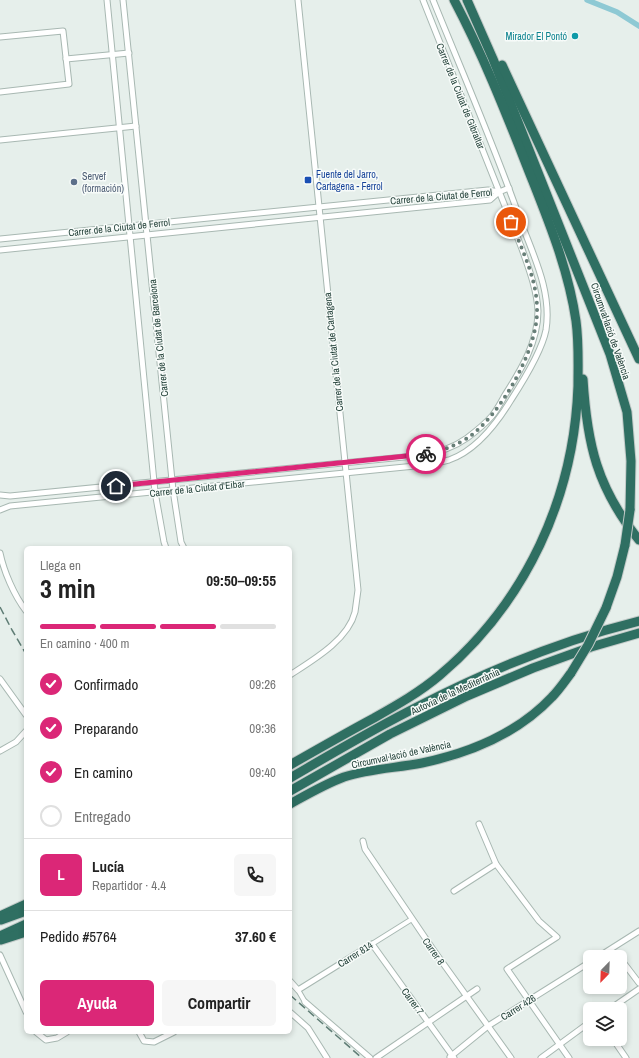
<!DOCTYPE html>
<html lang="es">
<meta charset="utf-8">
<style>
:root{--surface:#fff;--page:#f6f6f6;--text:#222;--muted:#767676;--line:#e0e0e0;--accent:#db2777}
body{margin:0;font-family:"Archivo Narrow",sans-serif;background:var(--page);color:var(--text);height:100vh;display:flex;flex-direction:column;font-size:15px;white-space:nowrap}
*{box-sizing:border-box;margin:0}
p{font-size:13px;color:var(--muted)}
.icon{flex:none;width:22px;height:22px;fill:none;stroke:currentColor;stroke-width:2;stroke-linecap:round;stroke-linejoin:round}
.map{position:relative;flex:1;overflow:hidden}
.sheet{position:absolute;left:24px;top:546px;width:268px;height:488px;display:flex;flex-direction:column;background:var(--surface);border-radius:6px;box-shadow:0 2px 6px #0003}
.sheet>*{flex:none}
.needle{width:26px;rotate:203deg}
.controls{position:absolute;left:583px;top:950px;display:grid;gap:8px}
.controls a{display:grid;place-items:center;width:44px;height:44px;border-radius:6px;background:var(--surface);box-shadow:0 2px 6px #0003;font-size:20px}
.pin{position:absolute;display:grid;place-items:center;width:34px;height:34px;color:#fff;margin:-17px;border:2px solid #fff;border-radius:50%;box-shadow:0 1px 4px #0007}
.courier{position:absolute;display:grid;place-items:center;width:40px;height:40px;margin:-20px;border:3px solid #db2777;border-radius:50%;background:#fff;color:#222;box-shadow:0 1px 5px #0007}
.overview em{font-style:normal;font-weight:700}
.overview div{display:flex;flex-direction:column-reverse}
.overview{display:flex;align-items:center;justify-content:space-between;height:68px;padding:0 16px}
h1{font-size:26px;font-weight:700;line-height:30px}
.bar{display:grid;grid-template-columns:repeat(4,1fr);gap:6px 4px;align-content:center;height:48px;padding:0 16px}
.bar i{height:5px;border-radius:3px;background:var(--line)}
.bar .selected{background:var(--accent)}
.bar p{grid-column:span 4}
.line{display:flex;align-items:center;gap:10px;padding:0 16px;border-top:1px solid var(--line)}
.line div{flex:1}
.round{display:grid;place-items:center;flex:none;width:42px;height:42px;border-radius:6px;background:var(--page)}
ol{padding:0 16px;list-style:none}
li{display:flex;align-items:center;gap:12px;height:44px}
li p{margin-inline-start:auto}
li .icon{padding:4px;border-radius:50%;background:var(--accent);color:#fff;stroke-width:4}
li:last-child{color:var(--muted)}
li i{width:22px;height:22px;border:2px solid var(--line);border-radius:50%}
.button{display:flex;gap:8px;margin-top:auto;padding:8px 16px}
.button a{flex:1;height:46px;border-radius:6px;background:var(--accent);color:#fff;font-size:16px;font-weight:700;line-height:46px;text-align:center}
.button a+a{background:var(--page);color:var(--text)}
.map>svg:first-child{display:block}
.lines{fill:none;stroke-linecap:round;stroke-linejoin:round}
.canal{stroke:#8ec9d4;stroke-width:5.5}
.pedestrian-casing{stroke:#a8b8b2;stroke-width:6}
.minor-casing{stroke:#a8b8b2;stroke-width:7}
.motorway-casing{stroke:#c2cac8;stroke-width:11}
.pedestrian{stroke:#fff;stroke-width:4}
.minor{stroke:#fff;stroke-width:5}
.motorway{stroke:#2f6f62;stroke-width:9}
.rail{stroke:#5f7d75;stroke-width:1.5;stroke-dasharray:8 4;stroke-linecap:butt}
.motorway-bridge-casing{stroke:#c2cac8;stroke-width:11;stroke-linecap:butt}
.motorway-bridge{stroke:#2f6f62;stroke-width:9}
.done{stroke:#687f78;stroke-width:4;stroke-dasharray:0 7.2}
.route{stroke:#db2777;stroke-width:5}
.culture-dot{fill:#0f9aa8;stroke:#f7fbf9;stroke-width:1.5}
.transit-dot{fill:#1a4fb4;stroke:#f7fbf9;stroke-width:1.5}
.service-dot{fill:#5c6f8a;stroke:#f7fbf9;stroke-width:1.5}
.labels{text-anchor:middle;stroke-width:3;stroke-linejoin:round;paint-order:stroke}
.culture-label{font-size:10px;fill:#0d838f;stroke:#f7fbf9;text-anchor:end}
.street-label{font-size:10px;fill:#24423a;stroke:#f7fbf9}
.transit-label{font-size:10px;fill:#164399;stroke:#f7fbf9;text-anchor:start}
.service-label{font-size:10px;fill:#4e5e75;stroke:#f7fbf9;text-anchor:start}
</style>
<div class="map">
<svg width="639" height="1058" viewBox="0 0 639 1058">
<rect width="100%" height="100%" fill="#e6efeb"/>
<g class="lines">
<!-- canal -->
<polyline class="canal" points="587,0 617,12 639,26"/>
<defs>
<g id="pedestrian">
<polyline points="372,944 412,919"/>
<polyline points="298,990 305,1002"/>
</g>
<g id="minor">
<polyline points="107,0 155,492 164,542 166,548"/>
<polyline points="123,0 173,490 181,542 184,548"/>
<polyline points="0,37 63,31 69,84 0,92"/>
<polyline points="66,59 129,53"/>
<polyline points="0,140 136,126"/>
<polyline points="0,239 488,190 499,192"/>
<polyline points="0,250 490,200 499,192 509,188"/>
<path d="M0,495L10,496L424,455C441,451 453,448 467,438C475,432 485,424 492,416C497,410 501,402 505,395C521,370 538,342 538,311C537,290 529,269 522,249L423,0"/>
<path d="M0,510L10,506L425,465C433,463 441,462 449,460C475,451 497,423 511,400C522,383 542,350 546,330C552,292 534,257 521,222C495,147 463,74 433,0"/>
<path d="M0,553C4,572 14,595 26,611"/>
<path d="M290,675C313,660 348,640 355,612C356,605 357,597 358,590L298,0"/>
<polyline points="0,679 26,715"/>
<polyline points="0,751 16,742 26,731"/>
<polyline points="479,824 496,864 539,921 557,937 507,969 569,1058"/>
<polyline points="363,841 365,849 432,948 511,1058"/>
<polyline points="454,891 496,864"/>
<polyline points="0,955 26,1012"/>
<polyline points="598,957 639,931"/>
<polyline points="620,958 639,983"/>
<polyline points="290,981 298,990 372,944 454,1058"/>
<polyline points="305,1002 370,1058"/>
<polyline points="610,1009 639,989"/>
<polyline points="290,1012 308,1028 327,1058"/>
<polyline points="36,1032 46,1040 57,1038 67,1032"/>
<polyline points="139,1032 144,1041 154,1042 174,1032"/>
<polyline points="613,1039 626,1058"/>
<polyline points="450,1057 488,1026 590,962"/>
<polyline points="376,1058 477,989"/>
<polyline points="541,1058 590,1022"/>
</g>
<g id="motorway">
<polyline points="467,0 493,59 610,354 627,412 631,461 630,510"/>
<polyline points="502,65 639,359"/>
<path d="M583,379C587,444 597,488 639,540"/>
<polyline points="606,608 617,577 625,545"/>
<path d="M290,765C318,749 346,733 374,718C397,705 420,692 440,675C526,602 574,498 578,386C578,364 579,343 576,321C568,266 546,215 526,164C504,108 482,53 454,0"/>
<path d="M290,778C333,753 375,728 419,706C489,670 563,640 639,621"/>
<polyline points="290,791 390,734 467,696 533,668 591,647 639,633"/>
<path d="M290,804C308,794 325,784 344,777C369,769 396,768 422,763C470,753 518,733 552,697C559,690 565,681 571,673"/>
<polyline points="0,916 26,904"/>
<polyline points="1,920 26,911"/>
<polyline points="0,936 26,924"/>
<polyline points="1,940 26,932"/>
</g>
</defs>
<!-- pedestrian casing -->
<use href="#pedestrian" class="pedestrian-casing"/>
<!-- minor casing -->
<use href="#minor" class="minor-casing"/>
<!-- motorway casing -->
<use href="#motorway" class="motorway-casing"/>
<!-- pedestrian -->
<use href="#pedestrian" class="pedestrian"/>
<!-- minor -->
<use href="#minor" class="minor"/>
<!-- motorway -->
<use href="#motorway" class="motorway"/>
<!-- rail -->
<g class="rail">
<polyline points="0,607 12,630 26,654"/>
<polyline points="290,995 362,1058"/>
</g>
<defs>
<g id="motorway-bridge">
<polyline points="625,545 630,510"/>
<polyline points="571,673 588,645 606,608"/>
</g>
</defs>
<!-- motorway-bridge casing -->
<use href="#motorway-bridge" class="motorway-bridge-casing"/>
<!-- motorway-bridge -->
<use href="#motorway-bridge" class="motorway-bridge"/>
</g>
<g class="lines">
<!-- done -->
<path class="done" d="M426,454C442,451 452,447 466,439C499,418 537,351 537,312C538,281 522,250 511,222"/>
<!-- route -->
<polyline class="route" points="116,486 426,454"/>
</g>
<!-- markers -->
<circle class="culture-dot" cx="575" cy="36" r="4"/>
<rect class="transit-dot" x="304" y="176" width="8" height="8" rx="2"/>
<circle class="service-dot" cx="74" cy="182" r="4"/>
<g class="labels">
<!-- culture labels -->
<g class="culture-label">
<text x="567" y="40">Mirador El Pontó</text>
</g>
<!-- street labels -->
<g class="street-label">
<text transform="translate(461 96) rotate(68)" y="4">Carrer de la Ciutat de Gibraltar</text>
<text transform="translate(441 196) rotate(-5)" y="4">Carrer de la Ciutat de Ferrol</text>
<text transform="translate(119 227) rotate(-6)" y="4">Carrer de la Ciutat de Ferrol</text>
<text transform="translate(611 331) rotate(71)" y="4">Circumval·lació de València</text>
<text transform="translate(158 338) rotate(-96)" y="4">Carrer de la Ciutat de Barcelona</text>
<text transform="translate(333 352) rotate(-96)" y="4">Carrer de la Ciutat de Cartagena</text>
<text transform="translate(197 488) rotate(-6)" y="4">Carrer de la Ciutat d'Eibar</text>
<text transform="translate(455 691) rotate(-25)" y="4">Autovia de la Mediterrània</text>
<text transform="translate(401 754) rotate(-12)" y="4">Circumval·lació de València</text>
<text transform="translate(434 951) rotate(55)" y="4">Carrer 8</text>
<text transform="translate(355 954) rotate(-32)" y="4">Carrer 814</text>
<text transform="translate(413 1001) rotate(54)" y="4">Carrer 7</text>
<text transform="translate(518 1007) rotate(-32)" y="4">Carrer 426</text>
</g>
<!-- transit labels -->
<g class="transit-label">
<text x="316" y="178">Fuente del Jarro,<tspan x="316" dy="12">Cartagena - Ferrol</tspan></text>
</g>
<!-- service labels -->
<g class="service-label">
<text x="82" y="180">Servef<tspan x="82" dy="12">(formación)</tspan></text>
</g>
</g>
</svg>
<div class="controls">
<a><svg class="needle" viewBox="-14 -14 28 28"><path d="M0-13l5 13h-10z" fill="#e53935"/><path d="M0 13l5-13h-10z" fill="#767676"/></svg></a>
<a><svg class="icon" aria-label="layers" viewBox="0 0 24 24"><path d="M12 4l9 5-9 5-9-5zM3 14l9 5 9-5"/></svg></a>
</div>
<div class="pin" style="left:511px;top:222px;background:#ea580c"><svg class="icon" aria-label="bag" viewBox="0 0 24 24"><path d="M5 8h14l-1 12H6zM9 8a3 3 0 0 1 6 0"/></svg></div>
<div class="pin" style="left:116px;top:486px;background:#1f2937"><svg class="icon" aria-label="home" viewBox="0 0 24 24"><path d="M3 11l9-7 9 7M6 9v11h12V9"/></svg></div>
<div class="courier" style="left:426px;top:454px"><svg class="icon" aria-label="bike" viewBox="0 0 24 24"><circle cx="6" cy="16" r="4"/><circle cx="18" cy="16" r="4"/><path d="M6 16l4-8h5l3 8M10 8l3 8H6M13 5h3"/></svg></div>
<section class="sheet">
<div class="overview"><div><h1>3 min</h1><p>Llega en</p></div><em>09:50–09:55</em></div>
<div class="bar"><i class="selected"></i><i class="selected"></i><i class="selected"></i><i></i><p>En camino · 400 m</p></div>
<ol>
<li><svg class="icon" aria-label="check" viewBox="0 0 24 24"><path d="M5 12l5 5 9-10"/></svg>Confirmado<p>09:26</p></li>
<li><svg class="icon" aria-label="check" viewBox="0 0 24 24"><path d="M5 12l5 5 9-10"/></svg>Preparando<p>09:36</p></li>
<li><svg class="icon" aria-label="check" viewBox="0 0 24 24"><path d="M5 12l5 5 9-10"/></svg>En camino<p>09:40</p></li>
<li><i></i>Entregado</li>
</ol>
<div class="line" style="height:72px"><b class="round" style="background:var(--accent);color:#fff">L</b><div><b>Lucía</b><p>Repartidor · 4.4</p></div><a class="round"><svg class="icon" aria-label="phone" viewBox="0 0 24 24"><path d="M5 4h4l2 5-3 2q2 4 5 5l2-3 5 2v4C11 20 4 13 5 4z"/></svg></a></div>
<div class="line" style="height:52px"><div>Pedido #5764</div><b>37.60 €</b></div>
<div class="button"><a>Ayuda</a><a>Compartir</a></div>
</section>
</div>
